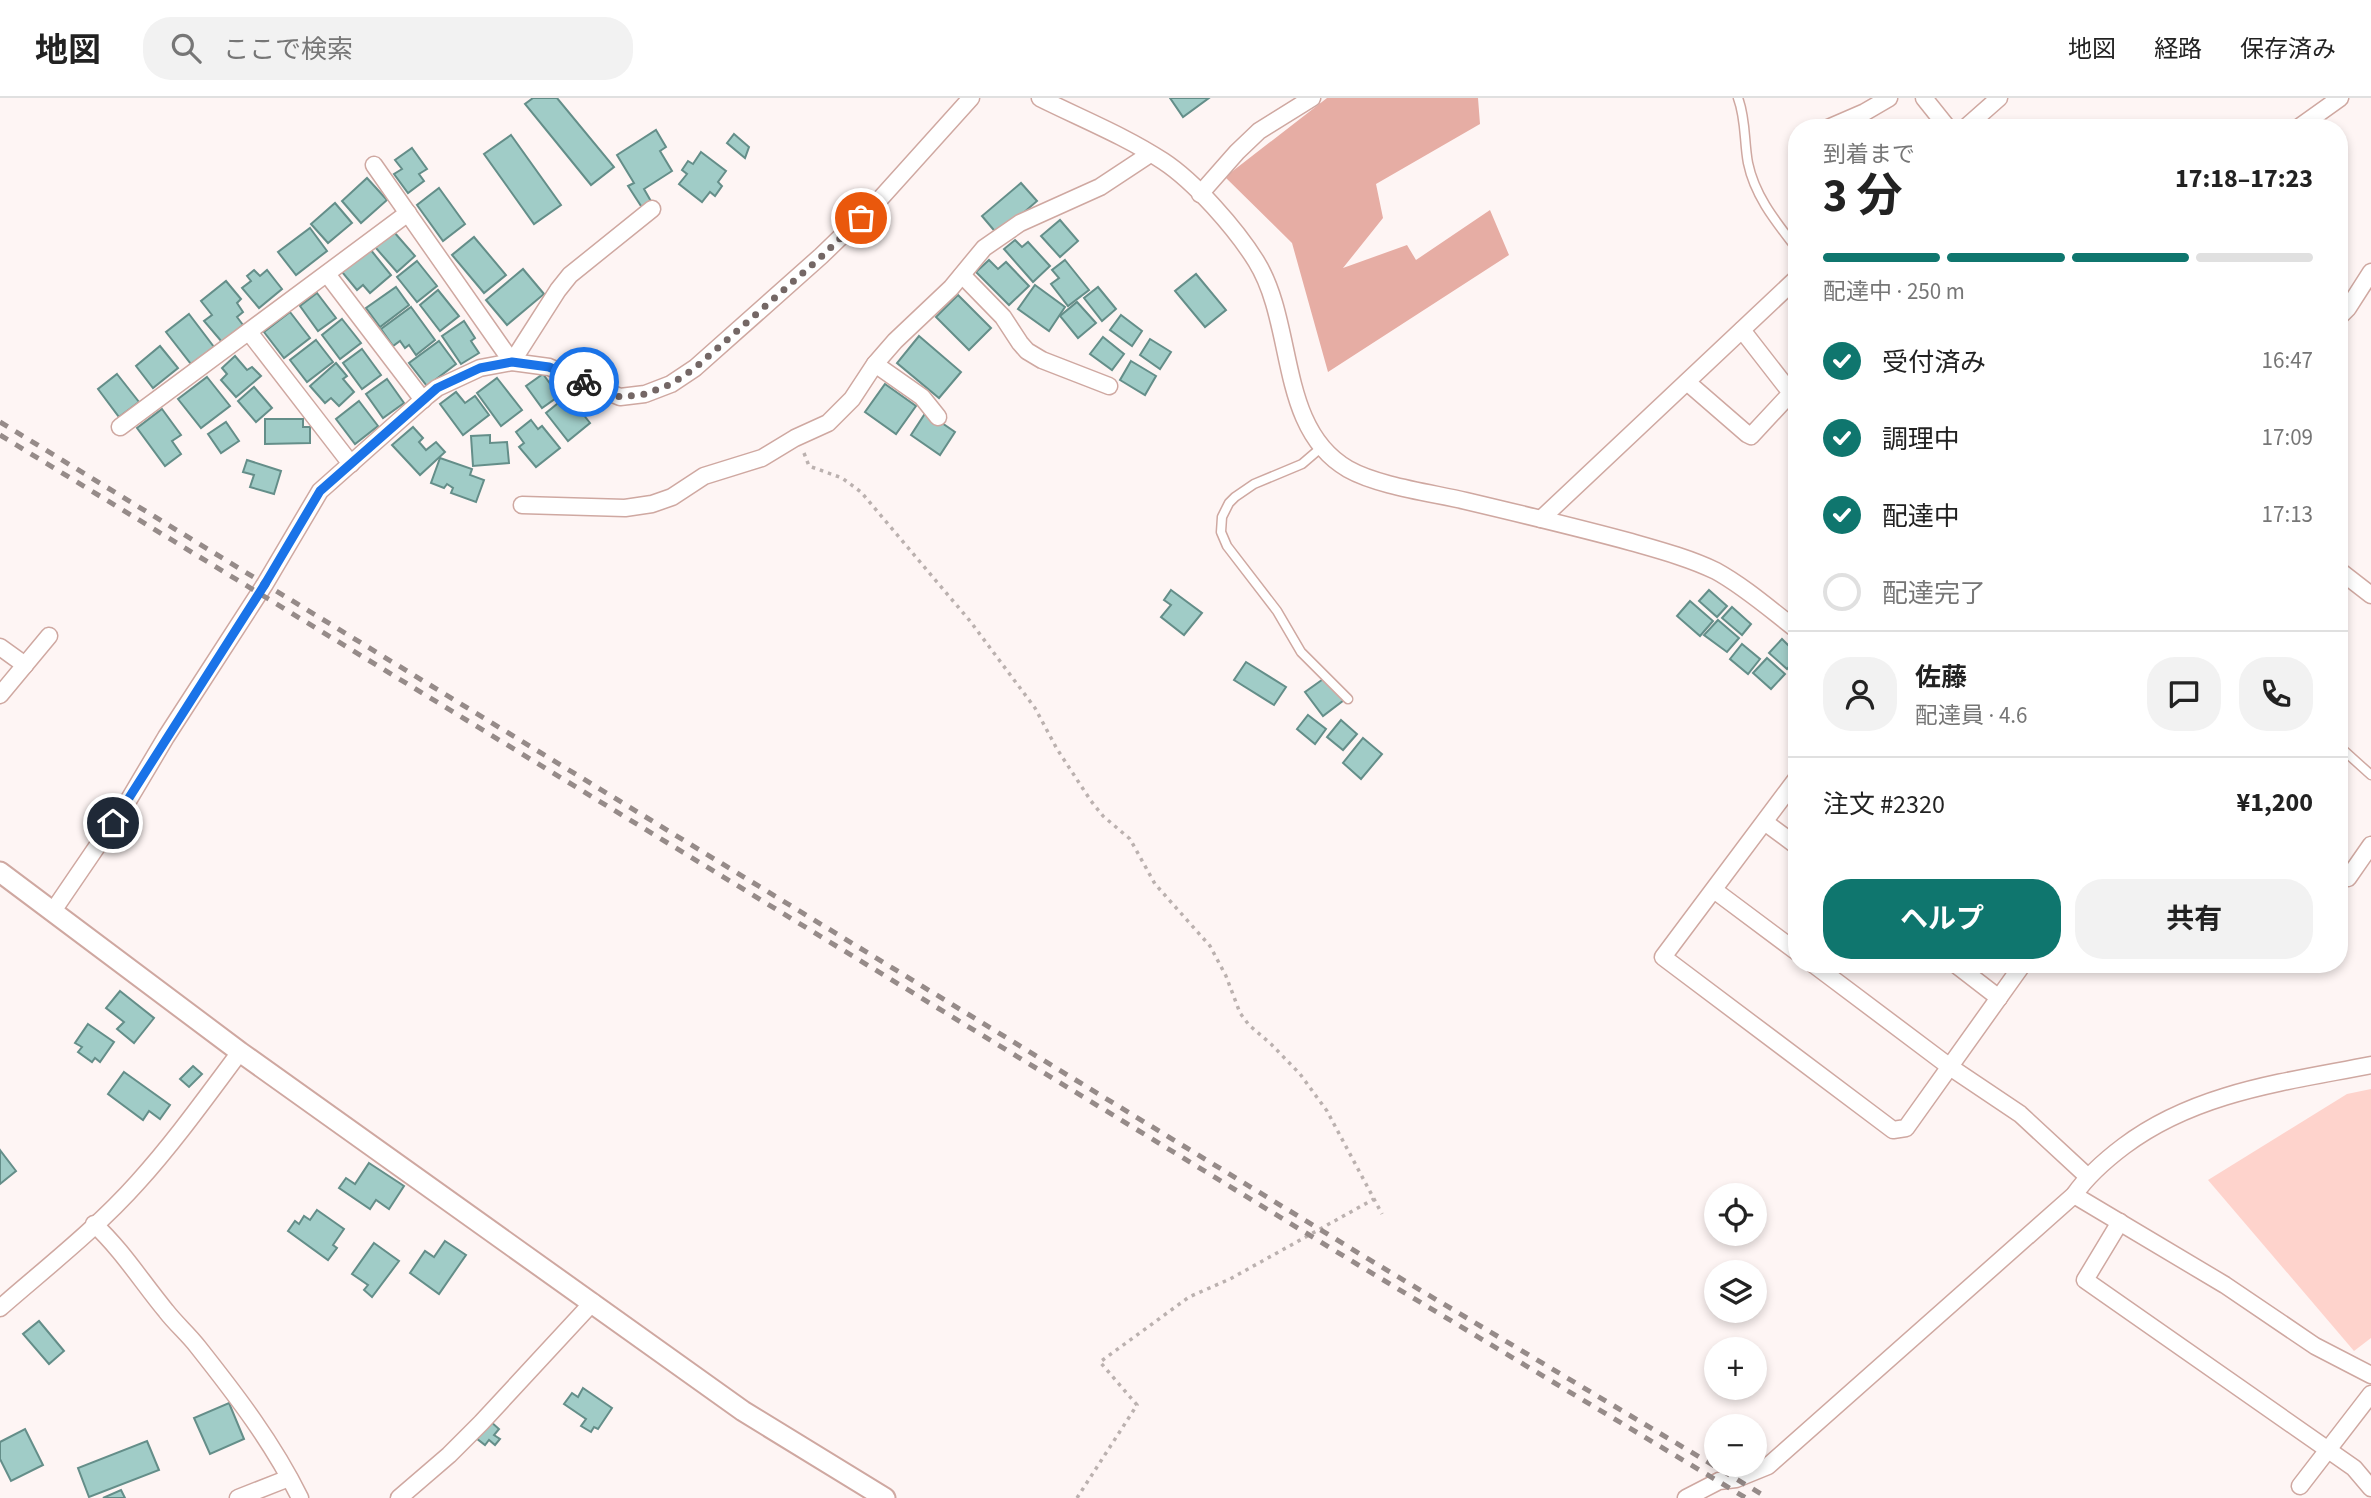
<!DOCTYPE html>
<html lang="ja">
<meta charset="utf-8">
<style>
:root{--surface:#fff;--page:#f2f2f2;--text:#222;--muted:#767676;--line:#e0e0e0;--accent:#0f766e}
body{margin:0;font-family:"Source Sans 3","Noto Sans JP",sans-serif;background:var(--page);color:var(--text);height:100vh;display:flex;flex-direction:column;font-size:26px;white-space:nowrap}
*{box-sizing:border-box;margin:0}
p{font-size:23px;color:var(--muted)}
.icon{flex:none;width:38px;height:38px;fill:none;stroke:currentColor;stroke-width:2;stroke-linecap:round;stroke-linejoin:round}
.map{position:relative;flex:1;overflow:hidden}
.side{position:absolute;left:1788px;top:21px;width:560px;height:854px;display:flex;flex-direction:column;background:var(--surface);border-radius:28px;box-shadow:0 4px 10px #0003}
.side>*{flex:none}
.buttons{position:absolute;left:1704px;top:1085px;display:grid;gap:14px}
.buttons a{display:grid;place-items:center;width:63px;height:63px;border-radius:50%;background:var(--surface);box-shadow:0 4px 10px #0003;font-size:35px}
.pin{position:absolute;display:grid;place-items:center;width:60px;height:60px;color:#fff;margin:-30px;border:4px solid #fff;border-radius:50%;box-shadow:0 2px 7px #0007}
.courier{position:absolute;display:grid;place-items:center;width:70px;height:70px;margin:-35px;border:5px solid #1a73e8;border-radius:50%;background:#fff;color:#222;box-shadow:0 2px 9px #0007}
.summary em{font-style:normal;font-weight:700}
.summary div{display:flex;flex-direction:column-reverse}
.summary{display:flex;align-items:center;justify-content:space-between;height:119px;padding:0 35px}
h1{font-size:46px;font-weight:700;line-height:52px}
.bar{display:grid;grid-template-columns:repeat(4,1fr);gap:10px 7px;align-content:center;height:84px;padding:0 35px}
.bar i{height:9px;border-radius:5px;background:var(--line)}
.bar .on{background:var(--accent)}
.bar p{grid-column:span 4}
.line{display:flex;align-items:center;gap:18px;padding:0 35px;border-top:2px solid var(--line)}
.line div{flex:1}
.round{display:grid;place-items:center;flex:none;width:74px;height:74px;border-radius:28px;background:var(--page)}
ol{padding:0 35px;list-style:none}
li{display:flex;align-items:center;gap:21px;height:77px}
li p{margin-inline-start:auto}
li .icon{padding:7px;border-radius:50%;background:var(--accent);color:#fff;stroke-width:4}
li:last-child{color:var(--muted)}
li i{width:38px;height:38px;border:4px solid var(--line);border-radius:50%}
.cta{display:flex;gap:14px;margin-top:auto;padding:14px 35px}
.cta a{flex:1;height:80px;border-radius:28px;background:var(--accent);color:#fff;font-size:28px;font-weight:700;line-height:80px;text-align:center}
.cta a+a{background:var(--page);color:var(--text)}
header{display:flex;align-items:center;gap:42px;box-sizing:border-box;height:98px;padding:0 35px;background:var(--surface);border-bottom:2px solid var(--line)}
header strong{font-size:33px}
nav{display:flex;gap:38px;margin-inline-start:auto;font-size:24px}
.search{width:490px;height:63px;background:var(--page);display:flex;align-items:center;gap:18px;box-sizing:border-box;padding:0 24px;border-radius:28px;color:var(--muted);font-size:26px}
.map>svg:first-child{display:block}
.green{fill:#fed3cc}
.water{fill:#e6ada4}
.building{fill:#a0ccc7;stroke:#648e89;stroke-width:2}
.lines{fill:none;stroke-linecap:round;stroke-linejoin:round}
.service-casing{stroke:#cfa8a1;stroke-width:11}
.minor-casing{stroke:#cfa8a1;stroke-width:19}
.tertiary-casing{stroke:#cfa8a1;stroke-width:23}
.path{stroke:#bbb1af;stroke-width:3.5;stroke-dasharray:3.5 5;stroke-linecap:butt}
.service{stroke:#fff;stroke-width:8}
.minor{stroke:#fff;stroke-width:16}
.tertiary{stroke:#fff;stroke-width:19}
.rail{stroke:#968b89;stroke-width:5;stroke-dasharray:9 9;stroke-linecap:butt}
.done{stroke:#746765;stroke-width:7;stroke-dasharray:0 12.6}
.route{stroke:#1a73e8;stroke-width:9}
</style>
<header>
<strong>地図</strong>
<div class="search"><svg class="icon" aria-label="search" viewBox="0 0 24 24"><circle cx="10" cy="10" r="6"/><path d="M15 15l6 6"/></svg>ここで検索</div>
<nav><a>地図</a><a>経路</a><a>保存済み</a></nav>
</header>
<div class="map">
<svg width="2371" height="1400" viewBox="0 0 2371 1400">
<rect width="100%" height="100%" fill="#fef5f4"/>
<!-- green -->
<polygon class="green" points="2371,991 2371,1240 2354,1253 2208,1082 2347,996"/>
<!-- water -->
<polygon class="water" points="1327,0 1478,0 1480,26 1376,86 1383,120 1343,170 1407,147 1416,162 1490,112 1509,157 1328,274 1292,145 1225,79"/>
<!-- building -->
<g class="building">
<polygon points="533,0 557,0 614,69 591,87 525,6"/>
<polygon points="1170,0 1209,0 1183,19"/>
<polygon points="656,32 666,49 660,53 672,73 644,91 652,105 643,111 628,88 634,85 617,57"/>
<polygon points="734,36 749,49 745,60 727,45"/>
<polygon points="511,37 561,107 534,126 484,56"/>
<polygon points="412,50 427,71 419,76 424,83 408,95 394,76 402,71 395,62"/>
<polygon points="701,54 726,73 718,84 722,88 715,98 710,94 702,104 679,86 687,76 682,72 688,63 693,66"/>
<polygon points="367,80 387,102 361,125 342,103"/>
<polygon points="1021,85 1037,103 998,137 982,118"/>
<polygon points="439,90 465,126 443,143 417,107"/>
<polygon points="335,105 352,125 328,145 311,126"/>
<polygon points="1060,122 1078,143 1060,159 1041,138"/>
<polygon points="310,130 327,153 296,177 278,154"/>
<polygon points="394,134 415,158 397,174 375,149"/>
<polygon points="474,139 506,177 484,195 452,157"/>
<polygon points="1015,142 1022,149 1028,144 1050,168 1033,184 1004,151"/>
<polygon points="370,151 391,177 370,195 363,187 357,192 342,174"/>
<polygon points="989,162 998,171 1006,164 1029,188 1009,207 976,174"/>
<polygon points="1065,162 1089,192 1068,208 1051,186 1059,180 1052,172"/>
<polygon points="417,163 437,188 417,204 397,179"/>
<polygon points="523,171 544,196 507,227 486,202"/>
<polygon points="254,172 260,178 267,172 282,191 259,210 242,190 251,183 247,178"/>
<polygon points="1196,176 1226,212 1205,229 1175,193"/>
<polygon points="226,183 241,201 237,205 243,214 237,219 243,227 222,244 204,223 212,217 201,203"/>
<polygon points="1035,187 1065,209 1049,233 1018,211"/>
<polygon points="396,189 409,207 380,229 366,210"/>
<polygon points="1098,189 1116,211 1102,223 1084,200"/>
<polygon points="438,192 459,218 440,233 420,207"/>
<polygon points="317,195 336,220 318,233 300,208"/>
<polygon points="958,197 991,230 969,252 936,219"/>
<polygon points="1077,204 1096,225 1078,240 1060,218"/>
<polygon points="411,209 435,242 416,257 409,247 405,250 400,243 393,248 381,231"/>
<polygon points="290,214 310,240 284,260 264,234"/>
<polygon points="189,216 214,249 191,266 166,234"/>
<polygon points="1121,217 1142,233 1132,248 1110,232"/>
<polygon points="342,221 361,245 340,261 322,237"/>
<polygon points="464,223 475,240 471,243 479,255 461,266 442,238"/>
<polygon points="919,238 961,274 939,300 897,265"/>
<polygon points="1103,239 1124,256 1112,272 1090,256"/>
<polygon points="1150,241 1171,254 1160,271 1140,257"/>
<polygon points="316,242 333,264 307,284 290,262"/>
<polygon points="439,243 456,266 427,288 409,265"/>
<polygon points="160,248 178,270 153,290 136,268"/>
<polygon points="362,251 381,277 362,291 343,265"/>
<polygon points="235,258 247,272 252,269 261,278 236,299 221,282 227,276 222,270"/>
<polygon points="1131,263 1156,278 1145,297 1120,282"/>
<polygon points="336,265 347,278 343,281 354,294 339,308 331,300 325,305 310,288"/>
<polygon points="117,276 139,304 119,319 98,291"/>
<polygon points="543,276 559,298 542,310 526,288"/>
<polygon points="207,279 230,308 201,330 178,301"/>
<polygon points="497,280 522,312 501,328 477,295"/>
<polygon points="387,281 404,305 383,320 366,296"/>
<polygon points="885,286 916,308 896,336 865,314"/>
<polygon points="254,289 272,310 256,324 238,303"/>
<polygon points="456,294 465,305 475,298 489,317 463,337 440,306"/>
<polygon points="568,297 590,325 568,343 546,315"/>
<polygon points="359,303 378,328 355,346 336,321"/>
<polygon points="162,311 181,337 172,343 181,356 165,368 137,330"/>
<polygon points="926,314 955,334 940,357 911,337"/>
<polygon points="265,321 303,321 303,329 310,329 310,345 265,346"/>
<polygon points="531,322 538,331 542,328 560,350 536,369 519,349 524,345 516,334"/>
<polygon points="226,324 239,343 221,355 208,336"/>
<polygon points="413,329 423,340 419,344 426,352 436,344 445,354 420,377 392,347"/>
<polygon points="490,337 490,345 507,344 509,365 473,368 471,338"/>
<polygon points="440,360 472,371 470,377 484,382 476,404 451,395 453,390 447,386 444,390 431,385"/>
<polygon points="247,362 281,373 274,396 250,389 254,377 243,374"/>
<polygon points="1171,492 1202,515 1184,537 1161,519 1171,507 1164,502"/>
<polygon points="1709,492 1727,508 1717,519 1699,503"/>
<polygon points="1690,503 1713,523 1700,538 1677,518"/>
<polygon points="1732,509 1751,526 1742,537 1722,520"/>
<polygon points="1718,522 1739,540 1727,554 1704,537"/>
<polygon points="1782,541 1797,556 1797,560 1787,571 1769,555"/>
<polygon points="1742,546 1760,561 1748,576 1730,561"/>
<polygon points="1767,560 1785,576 1771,591 1753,575"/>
<polygon points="1246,564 1286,589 1274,607 1234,582"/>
<polygon points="1326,579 1344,602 1323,618 1305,594"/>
<polygon points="1308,617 1326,631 1315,646 1297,631"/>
<polygon points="1341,622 1357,636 1343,652 1327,639"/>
<polygon points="1363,640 1382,656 1361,681 1343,665"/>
<polygon points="120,893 154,920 134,945 117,931 124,924 106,910"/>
<polygon points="88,926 114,944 100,964 95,960 92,964 78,954 82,949 75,945"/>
<polygon points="193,968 202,976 189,989 180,981"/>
<polygon points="124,974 170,1007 160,1021 149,1013 143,1022 108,996"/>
<polygon points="0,1052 16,1073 0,1086"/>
<polygon points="369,1065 404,1088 389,1111 376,1102 370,1111 339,1090 346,1080 355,1086"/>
<polygon points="317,1112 344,1131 333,1147 337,1150 328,1162 288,1133 295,1123 299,1126 304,1118 310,1122"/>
<polygon points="445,1143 466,1157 439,1196 410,1175 425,1153 434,1159"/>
<polygon points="374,1145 399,1163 372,1199 364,1192 368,1187 352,1176"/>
<polygon points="39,1223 64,1253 49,1266 23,1236"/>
<polygon points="583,1290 612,1310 598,1331 594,1329 591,1334 581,1328 586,1321 564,1306 572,1295 578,1299"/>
<polygon points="229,1305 244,1341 210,1356 194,1320"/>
<polygon points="490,1323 499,1331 494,1337 500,1341 495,1347 489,1342 485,1347 476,1340"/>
<polygon points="25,1331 43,1367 11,1383 0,1361 0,1344"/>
<polygon points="147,1343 159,1372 89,1399 78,1370"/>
<polygon points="121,1392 125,1400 103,1400"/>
</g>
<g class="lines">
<defs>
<g id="service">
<path d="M1738,0C1746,21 1744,44 1748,65C1755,99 1777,125 1797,151"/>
<polyline points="1323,348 1302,366 1254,386 1235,399 1229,405 1222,419 1221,434 1227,448 1277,513 1301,554 1348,601"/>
<polyline points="2340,649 2371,677"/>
</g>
<g id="minor">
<path d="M1040,0C1080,20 1125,38 1163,63C1195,84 1236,131 1256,163C1296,227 1277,330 1348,371C1378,388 1432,395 1466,403C1521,416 1576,429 1631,444C1659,452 1689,460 1716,473C1745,489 1771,512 1797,532"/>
<polyline points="1924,0 1948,30"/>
<polyline points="1828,30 1865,14 1889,0"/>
<polyline points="1965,30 1999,0"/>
<polyline points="2298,30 2340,0"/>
<polyline points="374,67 512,264 558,192 570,177 652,111"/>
<polyline points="1200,96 1237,54 1259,33 1312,0"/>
<polyline points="327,176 423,302"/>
<polyline points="962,177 1003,219 1020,245 1027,253 1042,262 1109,288"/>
<polyline points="2340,218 2348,210 2371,174"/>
<polyline points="249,234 351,366"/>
<polyline points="875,266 922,299 938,319"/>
<polyline points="1687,284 1747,336 1751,338 1791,295 1742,232"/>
<polyline points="120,329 408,115"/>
<polyline points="522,407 625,410 652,406 672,399 704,378 762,360 795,340 828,325 852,301 875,266 895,243 951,190 984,150 1020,125 1100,89 1150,56"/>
<polyline points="1541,421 1797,180"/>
<polyline points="2340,473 2371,497"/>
<polyline points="0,549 25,567"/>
<polyline points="0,597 49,538"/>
<polyline points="1797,680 1663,859 1893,1032 1906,1030 2023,866"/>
<polyline points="1766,725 1797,748"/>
<polyline points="2348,780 2371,747"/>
<polyline points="1714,792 1797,854"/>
<polyline points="53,813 128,703 166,639 265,486 320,393 427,298 437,290 480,270 512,264 549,269 620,299 645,296 671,286 695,270 821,158 880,101 971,0"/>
<polyline points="1813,866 1950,969 2020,1016 2087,1078"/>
<polyline points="1955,866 1999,900"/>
<polyline points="2074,1097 2225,1187 2315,1248 2371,1277"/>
<polyline points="2120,1124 2085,1182 2354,1370 2371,1390"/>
<path d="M94,1126C122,1152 142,1184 166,1213C176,1226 188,1236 198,1249C236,1297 273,1345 300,1400"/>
<path d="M0,1210C47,1169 97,1130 138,1084C175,1043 207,998 240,954"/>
<polyline points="2300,1388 2371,1296"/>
<polyline points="238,1400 289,1380"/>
<polyline points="399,1400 449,1357 481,1325 593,1204"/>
<path d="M1686,1400L1719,1383L1736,1381L1768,1368L2074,1097C2088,1077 2104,1063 2124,1048C2196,994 2285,984 2371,967"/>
</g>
<polyline id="tertiary" points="0,774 240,954 743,1313 885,1400"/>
</defs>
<!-- service casing -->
<use href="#service" class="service-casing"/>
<!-- minor casing -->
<use href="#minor" class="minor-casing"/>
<!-- tertiary casing -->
<use href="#tertiary" class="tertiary-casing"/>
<!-- path -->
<g class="path">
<polyline points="804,355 809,368 842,380 861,394 970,523 1035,610 1057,651 1091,703 1103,718 1130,741 1155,786 1210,848 1226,878 1240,915 1249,927 1271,946 1300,976 1327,1013 1382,1116"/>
<polyline points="1077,1400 1137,1307 1100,1264 1189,1199 1230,1181 1374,1101"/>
</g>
<!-- service -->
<use href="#service" class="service"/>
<!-- minor -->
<use href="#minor" class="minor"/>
<!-- tertiary -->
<use href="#tertiary" class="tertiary"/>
<!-- rail -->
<g class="rail">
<polyline points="0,324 1365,1159 1768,1400"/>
<polyline points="0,337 1360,1168 1746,1400"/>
</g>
</g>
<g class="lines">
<!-- done -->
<polyline class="done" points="584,284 620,299 645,296 671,286 695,270 821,159 861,120"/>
<!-- route -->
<polyline class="route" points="113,725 265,486 320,393 437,290 480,270 512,264 549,269 584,284"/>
</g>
</svg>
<div class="buttons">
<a><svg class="icon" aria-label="locate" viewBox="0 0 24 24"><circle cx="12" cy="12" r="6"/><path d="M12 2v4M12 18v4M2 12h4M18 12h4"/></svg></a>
<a><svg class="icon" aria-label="layers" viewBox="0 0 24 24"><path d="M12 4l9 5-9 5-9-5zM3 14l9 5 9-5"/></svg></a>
<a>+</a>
<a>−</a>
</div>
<div class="pin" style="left:861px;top:120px;background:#ea580c"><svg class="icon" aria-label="bag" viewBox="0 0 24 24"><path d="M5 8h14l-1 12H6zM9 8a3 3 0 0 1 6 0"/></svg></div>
<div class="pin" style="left:113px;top:725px;background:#1f2937"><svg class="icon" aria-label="home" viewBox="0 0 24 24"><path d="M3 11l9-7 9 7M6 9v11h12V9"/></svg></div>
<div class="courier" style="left:584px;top:284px"><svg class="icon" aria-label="bike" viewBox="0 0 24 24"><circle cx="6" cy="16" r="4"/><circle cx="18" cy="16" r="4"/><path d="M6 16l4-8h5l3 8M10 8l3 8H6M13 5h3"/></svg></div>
<section class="side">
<div class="summary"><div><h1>3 分</h1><p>到着まで</p></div><em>17:18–17:23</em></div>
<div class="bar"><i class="on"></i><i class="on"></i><i class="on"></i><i></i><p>配達中 · 250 m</p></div>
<ol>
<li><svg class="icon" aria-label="check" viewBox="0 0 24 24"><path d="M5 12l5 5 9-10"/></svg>受付済み<p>16:47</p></li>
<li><svg class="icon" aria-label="check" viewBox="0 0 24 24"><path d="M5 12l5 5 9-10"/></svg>調理中<p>17:09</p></li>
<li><svg class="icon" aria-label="check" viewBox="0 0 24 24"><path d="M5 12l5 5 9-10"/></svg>配達中<p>17:13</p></li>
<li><i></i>配達完了</li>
</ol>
<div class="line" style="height:126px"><a class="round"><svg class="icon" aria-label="person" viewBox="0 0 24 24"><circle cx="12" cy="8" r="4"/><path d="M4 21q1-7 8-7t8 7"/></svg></a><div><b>佐藤</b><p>配達員 · 4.6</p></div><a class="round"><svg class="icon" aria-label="chat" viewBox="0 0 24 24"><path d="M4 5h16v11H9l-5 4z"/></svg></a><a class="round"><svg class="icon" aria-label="phone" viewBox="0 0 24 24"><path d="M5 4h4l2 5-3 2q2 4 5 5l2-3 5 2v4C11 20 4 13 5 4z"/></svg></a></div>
<div class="line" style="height:91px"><div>注文 #2320</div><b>¥1,200</b></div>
<div class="cta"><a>ヘルプ</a><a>共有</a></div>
</section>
</div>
